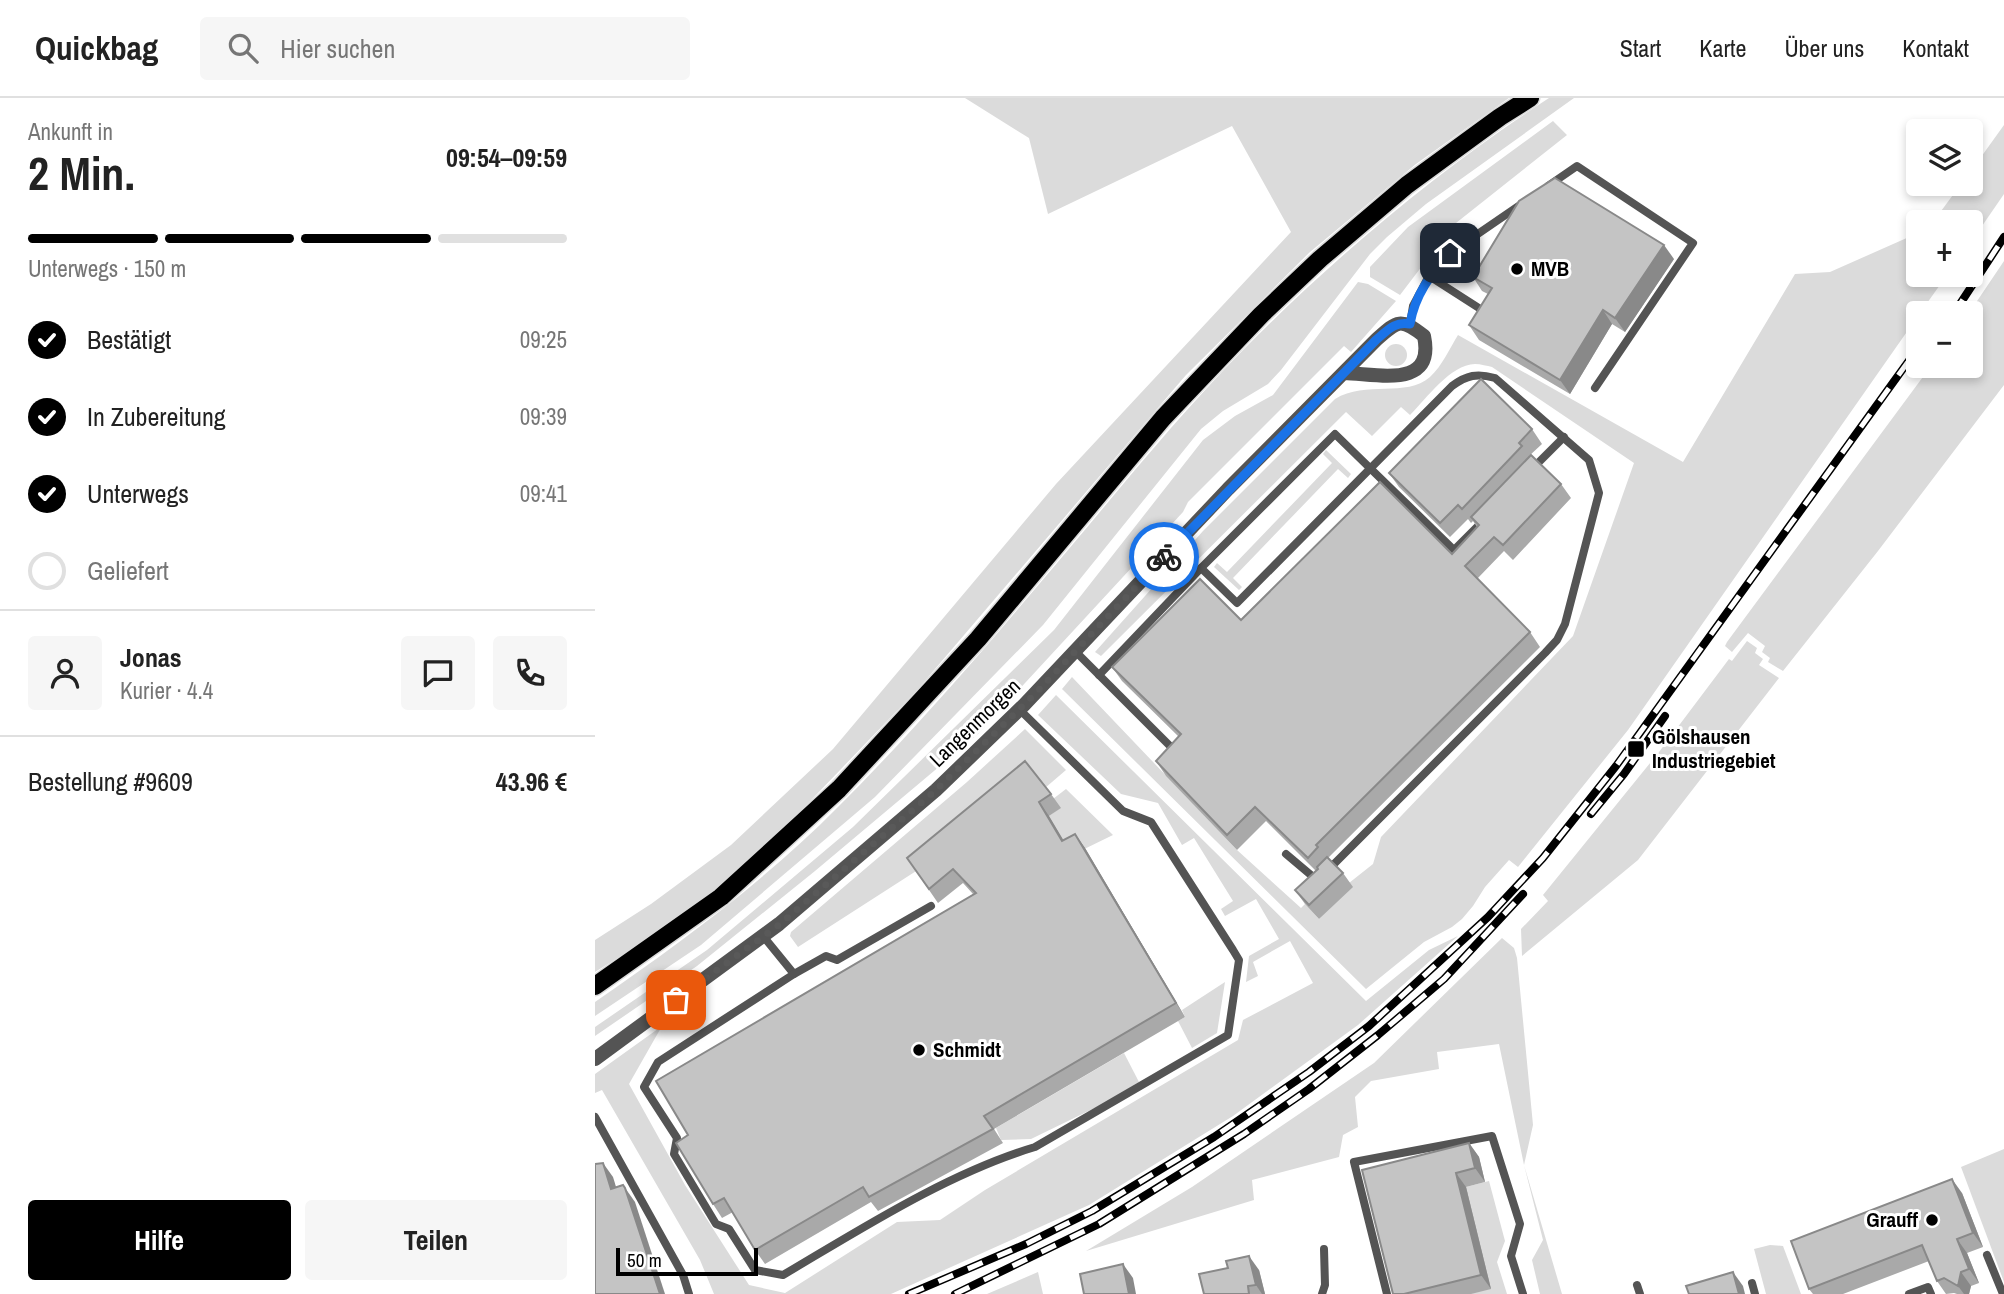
<!DOCTYPE html>
<html lang="de">
<meta charset="utf-8">
<style>
:root{--surface:#fff;--page:#f6f6f6;--text:#222;--muted:#767676;--line:#e0e0e0;--accent:#000}
body{margin:0;font-family:"Archivo Narrow",sans-serif;background:var(--page);color:var(--text);height:100vh;display:flex;flex-direction:column;font-size:26px;white-space:nowrap}
*{box-sizing:border-box;margin:0}
p{font-size:23px;color:var(--muted)}
.icon{flex:none;width:38px;height:38px;fill:none;stroke:currentColor;stroke-width:2;stroke-linecap:round;stroke-linejoin:round}
.map{position:relative;flex:1;overflow:hidden}
.panel{display:flex;flex-direction:column;background:var(--surface);width:595px}
.panel>*{flex:none}
.controls{position:absolute;left:1311px;top:21px;display:grid;gap:14px}
.controls a{display:grid;place-items:center;width:77px;height:77px;border-radius:7px;background:var(--surface);box-shadow:0 4px 10px #0003;font-size:35px}
.scale{position:absolute;left:21px;bottom:18px;width:142px;box-sizing:border-box;padding-left:7px;border:4px solid #000;border-top:0;font-size:19px;line-height:24px;white-space:nowrap;color:#000;-webkit-text-stroke:5px #fff;paint-order:stroke}
.pin{position:absolute;display:grid;place-items:center;width:60px;height:60px;color:#fff;margin:-30px;border-radius:14px;box-shadow:0 4px 10px #0006}
.courier{position:absolute;display:grid;place-items:center;width:70px;height:70px;margin:-35px;border:5px solid #1a73e8;border-radius:50%;background:#fff;color:#222;box-shadow:0 2px 9px #0007}
.overview em{font-style:normal;font-weight:700}
.overview div{display:flex;flex-direction:column-reverse}
.overview{display:flex;align-items:center;justify-content:space-between;height:119px;padding:0 28px}
h1{font-size:46px;font-weight:700;line-height:52px}
.bar{display:grid;grid-template-columns:repeat(4,1fr);gap:10px 7px;align-content:center;height:84px;padding:0 28px}
.bar i{height:9px;border-radius:5px;background:var(--line)}
.bar .active{background:var(--accent)}
.bar p{grid-column:span 4}
.line{display:flex;align-items:center;gap:18px;padding:0 28px;border-top:2px solid var(--line)}
.line div{flex:1}
.round{display:grid;place-items:center;flex:none;width:74px;height:74px;border-radius:7px;background:var(--page)}
ol{padding:0 28px;list-style:none}
li{display:flex;align-items:center;gap:21px;height:77px}
li p{margin-inline-start:auto}
li .icon{padding:7px;border-radius:50%;background:var(--accent);color:#fff;stroke-width:4}
li:last-child{color:var(--muted)}
li i{width:38px;height:38px;border:4px solid var(--line);border-radius:50%}
.button{display:flex;gap:14px;margin-top:auto;padding:14px 28px}
.button a{flex:1;height:80px;border-radius:7px;background:var(--accent);color:#fff;font-size:28px;font-weight:700;line-height:80px;text-align:center}
.button a+a{background:var(--page);color:var(--text)}
header{display:flex;align-items:center;gap:42px;box-sizing:border-box;height:98px;padding:0 35px;background:var(--surface);border-bottom:2px solid var(--line)}
header strong{font-size:33px}
nav{display:flex;gap:38px;margin-inline-start:auto;font-size:24px}
.search{width:490px;height:63px;background:var(--page);display:flex;align-items:center;gap:18px;box-sizing:border-box;padding:0 24px;border-radius:7px;color:var(--muted);font-size:26px}
main{display:flex;flex:1;min-height:0}
.map>svg:first-child{display:block}
.green{fill:#dbdbdb}
.lines{fill:none;stroke-linecap:round;stroke-linejoin:round}
.primary-casing{stroke:#dbdbdb;stroke-width:21}
.service{stroke:#545454;stroke-width:8}
.minor{stroke:#545454;stroke-width:14}
.primary{stroke:#000;stroke-width:18}
.rail-casing{stroke:#000;stroke-width:8}
.rail{stroke:#fff;stroke-width:5;stroke-dasharray:16;stroke-linecap:butt}
.wall{fill:#a9a9a9}
.shaded-wall{fill:#898989}
.building{fill:#c4c4c4;stroke:#898989;stroke-width:2}
.done{stroke:#595959;stroke-width:7;stroke-dasharray:0 12.6}
.route{stroke:#1a73e8;stroke-width:9}
.poi-dot{fill:#000;stroke:#fff;stroke-width:2.5}
.labels{text-anchor:middle;stroke-width:6;stroke-linejoin:round;paint-order:stroke}
.poi-label{font-size:21px;font-weight:bold;fill:#000;stroke:#fff;text-anchor:start}
.street-label{font-size:21px;fill:#000;stroke:#fff}
</style>
<header>
<strong>Quickbag</strong>
<div class="search"><svg class="icon" aria-label="search" viewBox="0 0 24 24"><circle cx="10" cy="10" r="6"/><path d="M15 15l6 6"/></svg>Hier suchen</div>
<nav><a>Start</a><a>Karte</a><a>Über uns</a><a>Kontakt</a></nav>
</header>
<main>
<section class="panel">
<div class="overview"><div><h1>2 Min.</h1><p>Ankunft in</p></div><em>09:54–09:59</em></div>
<div class="bar"><i class="active"></i><i class="active"></i><i class="active"></i><i></i><p>Unterwegs · 150 m</p></div>
<ol>
<li><svg class="icon" aria-label="check" viewBox="0 0 24 24"><path d="M5 12l5 5 9-10"/></svg>Bestätigt<p>09:25</p></li>
<li><svg class="icon" aria-label="check" viewBox="0 0 24 24"><path d="M5 12l5 5 9-10"/></svg>In Zubereitung<p>09:39</p></li>
<li><svg class="icon" aria-label="check" viewBox="0 0 24 24"><path d="M5 12l5 5 9-10"/></svg>Unterwegs<p>09:41</p></li>
<li><i></i>Geliefert</li>
</ol>
<div class="line" style="height:126px"><a class="round"><svg class="icon" aria-label="person" viewBox="0 0 24 24"><circle cx="12" cy="8" r="4"/><path d="M4 21q1-7 8-7t8 7"/></svg></a><div><b>Jonas</b><p>Kurier · 4.4</p></div><a class="round"><svg class="icon" aria-label="chat" viewBox="0 0 24 24"><path d="M4 5h16v11H9l-5 4z"/></svg></a><a class="round"><svg class="icon" aria-label="phone" viewBox="0 0 24 24"><path d="M5 4h4l2 5-3 2q2 4 5 5l2-3 5 2v4C11 20 4 13 5 4z"/></svg></a></div>
<div class="line" style="height:91px"><div>Bestellung #9609</div><b>43.96 €</b></div>
<div class="button"><a>Hilfe</a><a>Teilen</a></div>
</section>
<div class="map">
<svg width="1409" height="1196" viewBox="0 0 1409 1196">
<rect width="100%" height="100%" fill="#fff"/>
<!-- green -->
<g class="green">
<polygon points="370,0 914,0 821,66 715,154 591,277 323,591 198,721 124,788 53,841 0,874 0,842 56,806 136,747 238,651 461,386 696,134 637,28 453,116 434,40"/>
<path d="M954,0H979L831,106L792,139L775,156L686,272L673,286L628,313L606,331L448,527L280,699L106,847L0,918V904C85,845 170,783 243,709C332,620 413,523 494,427C544,367 593,308 647,253C741,158 842,73 954,0Z"/>
<polygon points="958,23 972,37 832,148 837,155 805,197 775,179 775,169 813,129"/>
<polygon points="1409,27 1409,96 1376,144 1376,124 1338,124 1366,86 1376,86 1376,73"/>
<path d="M1323,135V177H1352L1325,215H1323V218L1033,632L923,769L914,762L890,789L878,808L867,821L857,829L829,844L771,891L467,591L477,579L642,752L706,810L710,806L724,821L754,785L778,766L786,739L978,538L1039,365L897,269C892,268 886,266 880,266C855,267 832,300 815,317L806,309L777,338L751,314L506,558L500,554L608,433L740,301C771,282 811,300 835,279C847,268 855,250 863,237L1088,364L1200,176L1235,174Z"/>
<polygon points="1409,163 1409,287 1283,453 1188,573 1173,564 1175,560 1167,554 1170,548 1153,535 1137,554 1130,548 1132,544 1336,268 1376,268 1374,215"/>
<polygon points="763,184 773,186 801,203 756,254 749,248 593,404 588,414 383,636 220,773 102,868 0,938 0,929 112,852 258,729 459,532 608,342 640,318 678,297"/>
<circle cx="801" cy="257" r="11"/>
<polygon points="731,352 756,376 753,380 743,371 638,480 647,489 644,492 619,469 622,465 632,474 737,365 728,356"/>
<polygon points="1152,543 1162,550 1160,555 1168,561 1164,567 1184,580 1043,762 927,858 926,831 953,803 948,797 1064,654 1134,561 1137,563"/>
<polygon points="461,597 771,903 834,852 863,838 763,927 638,1018 494,1107 296,1196 119,1196 105,1162 7,992 0,995 0,976 67,928 34,986 90,1087 154,1187 190,1195 302,1124 345,1122 390,1092 643,942 648,922 718,885 695,843 658,864 663,878 651,884 654,858 684,841 661,801 630,818 626,811 638,803 599,740 587,747 563,705 526,696 443,617"/>
<polygon points="430,631 471,672 450,690 203,849 195,838 196,834 372,684"/>
<polygon points="471,691 518,737 477,757 454,718 465,710 458,701"/>
<polygon points="907,840 919,850 922,860 938,1027 929,1067 967,1196 945,1196 937,1162 948,1142 929,1067 904,946 842,954 844,971 776,983 760,999 763,1029 748,1037 744,1059 657,1082 659,1102 491,1153 597,1089 779,965"/>
<polygon points="630,884 622,935 597,950 583,923 590,919 587,912"/>
<polygon points="529,955 544,984 512,1004 436,1041 406,1042 401,1030"/>
<polygon points="1409,1051 1409,1184 1366,1069"/>
<polygon points="894,1083 910,1143 902,1164 912,1196 876,1196 871,1089"/>
<polygon points="1175,1147 1188,1148 1206,1196 1171,1196 1159,1151"/>
<polygon points="443,1174 448,1196 392,1196"/>
</g>
<g class="lines">
<defs>
<polyline id="primary" points="0,888 126,799 244,691 383,541 568,320 666,217 725,161 812,87 905,19 935,0"/>
</defs>
<!-- primary casing -->
<use href="#primary" class="primary-casing"/>
<!-- service -->
<g class="service">
<polyline points="953,88 982,68 1098,145 1000,290"/>
<polyline points="834,178 855,155 925,107"/>
<polyline points="815,226 818,208 834,178 887,212"/>
<polyline points="937,371 969,339"/>
<polyline points="606,470 740,336 859,452 890,421"/>
<polyline points="481,554 579,652"/>
<path d="M504,577L606,470L642,505L857,288C872,277 882,275 900,280L994,362L1004,395L970,526L962,542L950,555L733,772"/>
<polyline points="691,756 723,783 724,781"/>
<path d="M168,838L199,876L63,964L49,989L82,1040L79,1056L121,1126L134,1131L160,1172L188,1177C266,1131 353,1075 440,1049L633,937L644,862L638,852L556,724L528,713L425,612"/>
<polyline points="199,876 231,858 242,862 336,808"/>
<polyline points="0,1019 88,1177 94,1196"/>
<polyline points="1392,1157 1408,1196"/>
<polyline points="1157,1185 1160,1196"/>
<polyline points="1042,1187 1045,1196"/>
<polyline points="727,1196 730,1187 729,1151"/>
<polyline points="792,1196 759,1064 897,1038 925,1126 916,1158 928,1196"/>
<polyline points="1314,1196 1333,1189 1336,1196"/>
</g>
<!-- minor -->
<path class="minor" d="M0,961L184,826L341,692L429,607L633,391L781,242C802,223 805,219 829,238C840,291 784,276 749,275"/>
<!-- primary -->
<use href="#primary" class="primary"/>
<defs>
<g id="rail">
<polyline points="1359,215 1409,139"/>
<polyline points="996,716 1029,676 1070,618"/>
<polyline points="314,1196 431,1146 497,1113 619,1039 714,974 774,928 893,819 948,760 1021,668 1323,250"/>
<polyline points="360,1196 504,1126 649,1036 714,991 783,937 849,881 928,796"/>
</g>
</defs>
<!-- rail casing -->
<use href="#rail" class="rail-casing"/>
<!-- rail -->
<use href="#rail" class="rail"/>
</g>
<!-- wall -->
<g class="wall">
<polygon points="1079,161 1030,234 1017,226 975,296 884,242 874,227 893,196 887,193 878,179"/>
<polygon points="937,331 947,346 934,358 966,386 976,400 918,462 909,453 882,481 935,534 945,549 733,760 748,775 758,789 724,821 710,806 700,792 721,773 671,723 642,752 571,678 561,663 584,639 527,583 517,569 646,522 857,456 882,429 878,423 876,425 873,421 855,439 804,389 794,375"/>
<polygon points="456,696 466,710 454,718 469,743 480,736 490,750 590,919 399,1031 408,1045 283,1113 276,1104 170,1166 160,1152 138,1114 127,1120 118,1106 93,1037 378,796 368,785 343,805 312,760"/>
<polygon points="874,1045 884,1059 890,1084 871,1089 896,1191 876,1196 798,1196"/>
<polygon points="1367,1095 1388,1149 1372,1155 1384,1185 1376,1188 1374,1196 1362,1196 1359,1195 1351,1196 1342,1183 1334,1163 1248,1196 1218,1196 1214,1191"/>
<polygon points="633,1170 664,1172 670,1196 609,1196"/>
</g>
<!-- shaded-wall -->
<g class="shaded-wall">
<polygon points="1069,147 1079,161 1030,234 1020,220"/>
<polygon points="1008,212 1017,226 975,296 965,282"/>
<polygon points="444,704 454,718 477,757 467,743"/>
<polygon points="480,736 490,750 590,919 581,905"/>
<polygon points="874,1045 884,1059 890,1084 880,1070"/>
<polygon points="8,1065 18,1079 26,1105 16,1091"/>
<polygon points="861,1075 871,1089 896,1191 886,1177"/>
<polygon points="1357,1081 1367,1095 1388,1149 1378,1135"/>
<polygon points="28,1087 40,1104 70,1196 65,1196"/>
<polygon points="1362,1141 1372,1155 1384,1185 1374,1171"/>
<polygon points="654,1158 664,1172 670,1196 667,1196 661,1187"/>
<polygon points="528,1166 538,1180 541,1196 534,1196"/>
<polygon points="1138,1174 1148,1188 1150,1196 1144,1196"/>
<polygon points="1366,1174 1376,1188 1374,1196 1369,1196 1363,1188"/>
</g>
<!-- building -->
<g class="building">
<polygon points="960,80 1069,147 1020,220 1008,212 965,282 874,227 897,190 878,179 924,103"/>
<polygon points="886,281 937,331 924,345 927,348 867,411 863,407 845,425 794,375"/>
<polygon points="936,357 966,386 908,447 899,439 870,468 935,534 721,747 723,749 713,760 660,709 632,737 561,663 586,636 517,569 605,481 646,522 785,384 857,456 884,427 876,419"/>
<polygon points="430,663 456,696 444,704 467,743 480,736 581,905 389,1018 398,1031 274,1099 268,1089 160,1152 129,1100 118,1106 81,1045 93,1037 61,983 381,795 358,771 334,791 312,760"/>
<polygon points="732,759 748,775 714,807 700,792 723,771 722,769"/>
<polygon points="874,1045 880,1070 861,1075 886,1177 809,1196 798,1196 767,1072"/>
<polygon points="8,1065 16,1091 28,1087 30,1090 65,1196 0,1196 0,1066"/>
<polygon points="1357,1081 1378,1135 1362,1141 1374,1171 1366,1174 1363,1188 1349,1180 1342,1183 1327,1147 1214,1191 1196,1143"/>
<polygon points="654,1158 661,1187 653,1188 654,1196 609,1196 604,1176 633,1170 631,1163"/>
<polygon points="528,1166 534,1196 489,1196 485,1176"/>
<polygon points="1138,1174 1144,1196 1094,1196 1091,1188"/>
</g>
<g class="lines">
<!-- done -->
<polyline class="done" points="81,902 184,827 341,692 441,595 569,459"/>
<!-- route -->
<path class="route" d="M569,459L781,242C792,233 799,223 815,226C820,197 835,177 855,155"/>
</g>
<!-- markers -->
<g class="poi-dot">
<circle cx="922" cy="171" r="7"/>
<rect x="1032" y="642" width="18" height="18" rx="3.5"/>
<circle cx="324" cy="952" r="7"/>
<circle cx="1337" cy="1122" r="7"/>
</g>
<g class="labels">
<!-- poi labels -->
<g class="poi-label">
<text x="936" y="178">MVB</text>
<text x="1057" y="646">Gölshausen<tspan x="1057" dy="24">Industriegebiet</tspan></text>
<text x="338" y="959">Schmidt</text>
<text x="1323" y="1129" text-anchor="end">Grauff</text>
</g>
<!-- street labels -->
<g class="street-label">
<text transform="translate(380 625) rotate(-44)" y="7">Langenmorgen</text>
</g>
</g>
</svg>
<div class="controls">
<a><svg class="icon" aria-label="layers" viewBox="0 0 24 24"><path d="M12 4l9 5-9 5-9-5zM3 14l9 5 9-5"/></svg></a>
<a>+</a>
<a>−</a>
</div>
<div class="scale">50 m</div>
<div class="pin" style="left:81px;top:902px;background:#ea580c"><svg class="icon" aria-label="bag" viewBox="0 0 24 24"><path d="M5 8h14l-1 12H6zM9 8a3 3 0 0 1 6 0"/></svg></div>
<div class="pin" style="left:855px;top:155px;background:#1f2937"><svg class="icon" aria-label="home" viewBox="0 0 24 24"><path d="M3 11l9-7 9 7M6 9v11h12V9"/></svg></div>
<div class="courier" style="left:569px;top:459px"><svg class="icon" aria-label="bike" viewBox="0 0 24 24"><circle cx="6" cy="16" r="4"/><circle cx="18" cy="16" r="4"/><path d="M6 16l4-8h5l3 8M10 8l3 8H6M13 5h3"/></svg></div>
</div>
</main>
